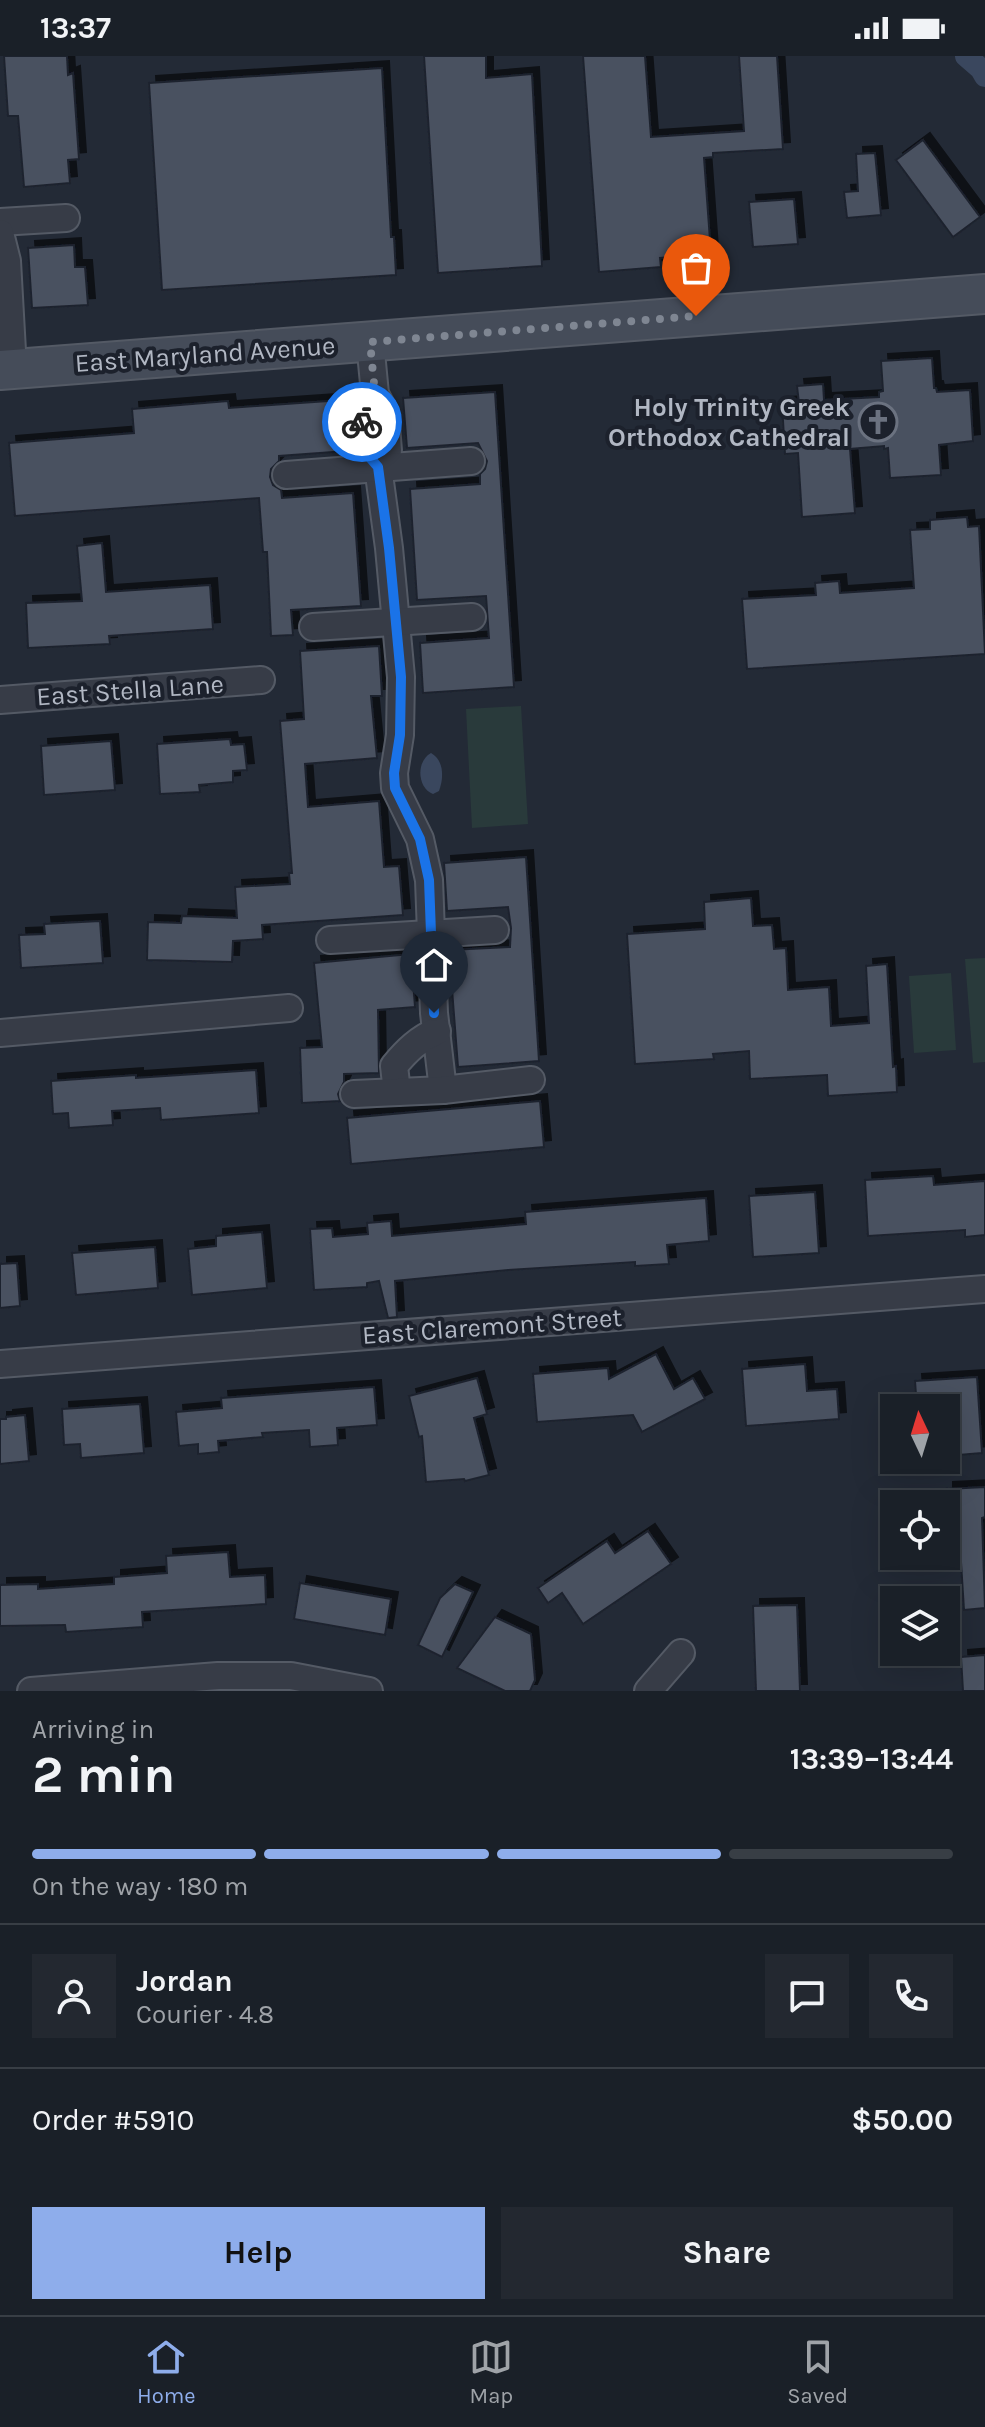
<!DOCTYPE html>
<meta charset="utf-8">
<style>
:root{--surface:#1a2028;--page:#232830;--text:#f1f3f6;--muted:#9fa3a8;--line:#383e45;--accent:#8eadeb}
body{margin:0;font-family:Karla,sans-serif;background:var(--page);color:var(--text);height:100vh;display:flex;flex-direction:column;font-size:30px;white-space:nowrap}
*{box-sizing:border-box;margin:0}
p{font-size:26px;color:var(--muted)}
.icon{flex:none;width:44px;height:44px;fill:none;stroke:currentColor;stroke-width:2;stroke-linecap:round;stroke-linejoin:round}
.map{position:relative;height:1635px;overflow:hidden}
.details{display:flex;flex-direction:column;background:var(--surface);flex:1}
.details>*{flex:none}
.needle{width:52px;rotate:356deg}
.tools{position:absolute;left:880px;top:1338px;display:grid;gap:16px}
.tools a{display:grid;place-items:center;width:80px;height:80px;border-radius:0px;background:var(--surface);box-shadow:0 8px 32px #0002,0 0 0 2px var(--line);font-size:40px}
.pin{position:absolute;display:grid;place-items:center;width:68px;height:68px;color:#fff;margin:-82px -34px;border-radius:50% 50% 50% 0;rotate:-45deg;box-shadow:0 0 8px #0007}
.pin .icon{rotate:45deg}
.courier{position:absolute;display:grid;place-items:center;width:80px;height:80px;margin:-40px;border:6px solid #1a73e8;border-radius:50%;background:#fff;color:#222;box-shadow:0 2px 10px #0007}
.overview em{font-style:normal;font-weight:700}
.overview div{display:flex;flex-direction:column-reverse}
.overview{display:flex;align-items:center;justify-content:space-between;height:136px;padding:0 32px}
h1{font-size:52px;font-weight:700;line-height:60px}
.bar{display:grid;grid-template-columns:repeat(4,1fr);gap:12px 8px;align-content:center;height:96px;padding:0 32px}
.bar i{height:10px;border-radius:6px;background:var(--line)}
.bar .current{background:var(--accent)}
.bar p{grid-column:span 4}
.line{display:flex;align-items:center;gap:20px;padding:0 32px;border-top:2px solid var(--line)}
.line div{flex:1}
.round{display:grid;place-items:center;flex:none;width:84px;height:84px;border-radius:0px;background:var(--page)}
.button{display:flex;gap:16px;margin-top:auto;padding:16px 32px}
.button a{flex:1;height:92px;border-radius:0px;background:var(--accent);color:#111;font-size:32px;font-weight:700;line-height:92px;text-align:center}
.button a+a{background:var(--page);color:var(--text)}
.status{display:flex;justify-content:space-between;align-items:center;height:56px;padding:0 40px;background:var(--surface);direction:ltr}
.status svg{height:22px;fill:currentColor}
.tab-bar{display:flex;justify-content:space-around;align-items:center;height:112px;border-top:2px solid var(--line);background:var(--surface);font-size:22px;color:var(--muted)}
.tab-bar a{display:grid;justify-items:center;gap:4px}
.tab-bar .current{color:var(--accent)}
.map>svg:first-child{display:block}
.green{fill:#293a3b}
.water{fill:#3a475e}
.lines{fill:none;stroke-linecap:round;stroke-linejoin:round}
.canal{stroke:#3a475e;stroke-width:22}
.building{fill:#4a5160;stroke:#1e232e;stroke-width:2;filter:url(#shadow)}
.street-casing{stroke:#545a65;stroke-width:30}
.secondary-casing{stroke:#545a65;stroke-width:42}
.street{stroke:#373c47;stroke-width:26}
.secondary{stroke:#454c59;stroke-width:38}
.done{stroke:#7f8692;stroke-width:8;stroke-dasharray:0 14.4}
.route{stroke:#1a73e8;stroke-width:10}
.labels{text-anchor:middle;stroke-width:8;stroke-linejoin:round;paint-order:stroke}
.street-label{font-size:26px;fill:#b1b7c3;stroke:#1c212c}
.poi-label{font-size:26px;font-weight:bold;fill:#b1b7c3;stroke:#1c212c;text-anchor:end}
</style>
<div class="status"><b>13:37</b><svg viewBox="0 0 49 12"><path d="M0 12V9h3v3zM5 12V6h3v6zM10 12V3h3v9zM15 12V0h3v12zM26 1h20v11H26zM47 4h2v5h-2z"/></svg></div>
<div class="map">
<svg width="985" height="1635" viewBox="0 0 985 1635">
<defs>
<filter id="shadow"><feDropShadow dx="7" dy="-7" stdDeviation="0" flood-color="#0009"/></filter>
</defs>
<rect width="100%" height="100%" fill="#232a36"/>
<!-- green -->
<g class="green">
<polygon points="521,650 528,768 472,772 466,653"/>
<polygon points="985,902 985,1006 973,1007 965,903"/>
<polygon points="951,917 956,994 914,997 909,920"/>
</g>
<!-- water -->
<path class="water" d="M431,697C444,704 444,722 439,735L433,738C417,732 416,705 431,697Z"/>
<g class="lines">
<!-- canal -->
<polyline class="canal" points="966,0 981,13 985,20"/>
</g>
<!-- building -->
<g class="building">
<polygon points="4,0 67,0 68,19 73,17 79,103 68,104 70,127 24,131 18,60 8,60"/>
<polygon points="424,0 486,0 486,22 532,18 542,210 438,217"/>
<polygon points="583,0 645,0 651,81 744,75 739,0 777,0 783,93 713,97 713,101 704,102 711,198 660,202 661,211 599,216"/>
<polygon points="382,12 391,181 394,181 396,219 162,234 149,27"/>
<polygon points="923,84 980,161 953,181 896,104"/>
<polygon points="875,97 881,159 847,162 844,136 858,135 856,98"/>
<polygon points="794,143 798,188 753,191 749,146"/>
<polygon points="74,189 75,211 85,211 88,249 32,252 28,192"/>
<polygon points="932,302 934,332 936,332 937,336 970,334 973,385 939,389 941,419 890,422 888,392 884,393 884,390 850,393 855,457 802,461 798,397 785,398 782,348 799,347 797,330 823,328 824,344 879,341 879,336 883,335 881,305"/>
<polygon points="495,336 514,631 423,637 420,587 489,582 486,540 417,544 410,433 480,428 480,418 485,413 487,405 478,387 407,392 403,342"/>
<polygon points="343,344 347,395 279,400 279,405 271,413 270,421 273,429 281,434 282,442 353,437 361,550 291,554 293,579 271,580 267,496 263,496 259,442 15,460 9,387 134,377 132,353 228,345 229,352"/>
<polygon points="967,461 968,471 979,470 985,598 747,613 742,543 816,539 815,527 839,525 840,537 914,532 910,474 930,473 930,464"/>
<polygon points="102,487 106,536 210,529 213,573 109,580 110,588 28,592 26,547 82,545 77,490"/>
<polygon points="379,590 382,640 371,640 377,702 305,708 308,751 379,745 384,811 399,810 403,859 262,869 263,883 233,885 232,906 147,904 148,866 181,867 182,860 237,862 235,831 290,828 289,817 292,817 280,665 304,663 300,595"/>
<polygon points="230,683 231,689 244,688 247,714 233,715 233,726 199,729 200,736 160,738 157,688"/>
<polygon points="111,685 115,734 44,739 41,690"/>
<polygon points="526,801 539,1005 458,1011 449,894 510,891 511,872 508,851 447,855 444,807"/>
<polygon points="751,842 753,870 772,869 774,893 786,892 788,934 829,931 831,970 869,967 866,910 887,908 893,1011 896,1010 897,1036 828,1040 827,1019 750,1023 749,995 713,998 714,1003 635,1008 627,878 705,873 704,846"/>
<polygon points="100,865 103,907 21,912 19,879 45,878 44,868"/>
<polygon points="411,898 415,951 378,954 379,1017 344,1018 344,1026 338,1038 340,1045 302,1047 300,992 322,991 314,907"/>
<polygon points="256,1014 259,1057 161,1064 160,1052 112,1055 113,1069 69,1072 68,1057 53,1058 51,1025 136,1019 136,1022"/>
<polygon points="540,1045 544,1091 351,1108 347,1062"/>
<polygon points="933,1120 934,1129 985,1125 985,1179 965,1181 965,1174 868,1180 865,1124"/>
<polygon points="815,1136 819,1197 753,1201 749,1140"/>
<polygon points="706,1142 709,1185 667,1189 669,1208 635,1210 635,1206 508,1214 395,1225 397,1261 388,1262 379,1225 367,1227 367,1231 314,1234 310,1173 332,1172 333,1181 368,1178 367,1167 391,1165 392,1180 526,1168 525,1156"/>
<polygon points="262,1176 267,1232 192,1239 188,1193 216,1190 216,1180"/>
<polygon points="155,1191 158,1232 76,1239 72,1197"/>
<polygon points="17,1207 20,1250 0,1252 0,1208"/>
<polygon points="656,1298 674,1333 693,1322 705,1343 642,1376 633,1359 537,1366 533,1318 608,1312 609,1323"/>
<polygon points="805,1308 807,1335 837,1333 839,1363 746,1370 742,1313"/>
<polygon points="977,1321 982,1397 946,1400 946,1352 917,1352 915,1325"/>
<polygon points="477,1322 487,1358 474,1362 489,1419 465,1425 464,1423 426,1426 422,1380 419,1381 409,1340"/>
<polygon points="374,1331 377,1369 337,1372 338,1389 310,1391 309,1374 262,1377 263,1381 218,1385 219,1396 198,1398 198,1388 179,1390 176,1356 222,1352 221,1342"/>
<polygon points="140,1348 144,1397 81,1402 80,1388 64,1389 62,1353"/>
<polygon points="25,1359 29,1405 0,1408 0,1363 6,1363 6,1361"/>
<polygon points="985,1431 985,1461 982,1462 985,1552 964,1554 961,1506 946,1507 946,1433"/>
<polygon points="648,1475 671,1508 583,1568 562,1537 548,1547 538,1532 607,1485 615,1497"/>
<polygon points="228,1496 230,1521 265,1519 266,1548 142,1556 143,1571 66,1576 65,1569 0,1570 0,1529 38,1528 38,1533 114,1528 114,1521 167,1517 166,1500"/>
<polygon points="300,1527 391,1543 385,1579 294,1563"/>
<polygon points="455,1528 473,1536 442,1601 418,1589 440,1542"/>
<polygon points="797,1549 800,1635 756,1635 753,1550"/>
<polygon points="495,1561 531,1578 535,1624 530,1635 505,1635 457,1612"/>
<polygon points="985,1599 985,1635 963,1635 961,1601"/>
</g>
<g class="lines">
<defs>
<g id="street">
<polyline points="0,166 66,162"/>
<polyline points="0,177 7,205 13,313"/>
<polyline points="370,286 375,338 385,357 388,395 378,411"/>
<polyline points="375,338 362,362 365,396 378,411 389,492 401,621 400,679 394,717 395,732 420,783 429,824 434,957 443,1034"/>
<polyline points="286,419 471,405"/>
<polyline points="313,571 472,561"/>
<polyline points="0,644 261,624"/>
<polyline points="330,884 495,874"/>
<polyline points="0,977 289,952"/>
<path d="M397,1036L394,1010C407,994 419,983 437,975"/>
<polyline points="354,1038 443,1034 531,1024"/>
<polyline points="0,1308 985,1233"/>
<polyline points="31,1635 218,1620 291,1620 369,1635"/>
<polyline points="648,1635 681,1597"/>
</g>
<polyline id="secondary" points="0,314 985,238"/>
</defs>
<!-- street casing -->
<use href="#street" class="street-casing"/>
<!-- secondary casing -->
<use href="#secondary" class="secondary-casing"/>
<!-- street -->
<use href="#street" class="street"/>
<!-- secondary -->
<use href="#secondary" class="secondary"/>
</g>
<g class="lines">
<!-- done -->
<polyline class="done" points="362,366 362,362 375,338 370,286 696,260"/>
<!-- route -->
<polyline class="route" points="362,366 365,396 378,411 389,492 401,621 400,679 394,717 395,732 420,783 429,824 434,957"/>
</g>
<!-- icons -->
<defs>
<symbol id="church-ring" viewBox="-11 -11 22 22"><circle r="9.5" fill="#1c212c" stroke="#6b7280" stroke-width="1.5"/><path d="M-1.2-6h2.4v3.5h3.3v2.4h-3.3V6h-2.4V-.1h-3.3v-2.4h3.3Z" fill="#6b7280"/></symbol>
</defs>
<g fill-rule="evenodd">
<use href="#church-ring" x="856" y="344" width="44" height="44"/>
</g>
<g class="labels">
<!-- street labels -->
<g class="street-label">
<text transform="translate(205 298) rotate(-4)" y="9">East Maryland Avenue</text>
<text transform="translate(130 634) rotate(-4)" y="9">East Stella Lane</text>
<text transform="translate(492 1270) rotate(-4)" y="9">East Claremont Street</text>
</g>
<!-- poi labels -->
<g class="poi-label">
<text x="850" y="360">Holy Trinity Greek<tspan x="850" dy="30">Orthodox Cathedral</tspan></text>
</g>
</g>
</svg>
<div class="tools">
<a><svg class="needle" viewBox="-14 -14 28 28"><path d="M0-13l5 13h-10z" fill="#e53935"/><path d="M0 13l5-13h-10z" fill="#9fa3a8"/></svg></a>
<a><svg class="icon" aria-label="locate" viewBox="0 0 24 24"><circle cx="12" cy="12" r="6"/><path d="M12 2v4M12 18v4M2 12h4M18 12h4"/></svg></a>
<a><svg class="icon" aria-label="layers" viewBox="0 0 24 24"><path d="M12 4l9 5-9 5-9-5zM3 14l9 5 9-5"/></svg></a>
</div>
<div class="pin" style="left:696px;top:260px;background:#ea580c"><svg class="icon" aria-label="bag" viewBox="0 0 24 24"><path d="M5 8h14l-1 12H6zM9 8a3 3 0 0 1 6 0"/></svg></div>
<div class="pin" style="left:434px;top:957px;background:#1f2937"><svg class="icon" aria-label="home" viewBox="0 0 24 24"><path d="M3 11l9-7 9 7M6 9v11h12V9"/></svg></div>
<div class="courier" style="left:362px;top:366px"><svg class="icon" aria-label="bike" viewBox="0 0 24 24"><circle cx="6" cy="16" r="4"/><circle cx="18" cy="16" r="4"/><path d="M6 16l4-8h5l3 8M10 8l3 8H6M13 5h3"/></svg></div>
</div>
<section class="details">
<div class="overview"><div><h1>2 min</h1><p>Arriving in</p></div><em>13:39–13:44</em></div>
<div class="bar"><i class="current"></i><i class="current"></i><i class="current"></i><i></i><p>On the way · 180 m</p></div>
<div class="line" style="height:144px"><a class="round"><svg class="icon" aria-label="person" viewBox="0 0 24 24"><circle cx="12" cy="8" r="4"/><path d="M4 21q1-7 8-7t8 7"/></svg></a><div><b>Jordan</b><p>Courier · 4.8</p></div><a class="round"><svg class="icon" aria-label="chat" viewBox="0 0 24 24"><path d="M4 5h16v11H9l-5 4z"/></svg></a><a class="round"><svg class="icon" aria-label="phone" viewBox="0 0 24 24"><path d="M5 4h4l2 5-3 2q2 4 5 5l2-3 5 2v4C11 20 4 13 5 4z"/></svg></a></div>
<div class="line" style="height:104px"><div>Order #5910</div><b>$50.00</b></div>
<div class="button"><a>Help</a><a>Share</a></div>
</section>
<nav class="tab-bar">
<a class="current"><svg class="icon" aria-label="home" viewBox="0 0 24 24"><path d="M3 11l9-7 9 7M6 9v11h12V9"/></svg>Home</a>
<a><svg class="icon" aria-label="map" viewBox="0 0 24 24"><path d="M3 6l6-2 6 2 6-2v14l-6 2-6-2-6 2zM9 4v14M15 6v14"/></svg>Map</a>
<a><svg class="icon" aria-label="saved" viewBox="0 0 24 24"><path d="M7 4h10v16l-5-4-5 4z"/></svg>Saved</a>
</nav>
